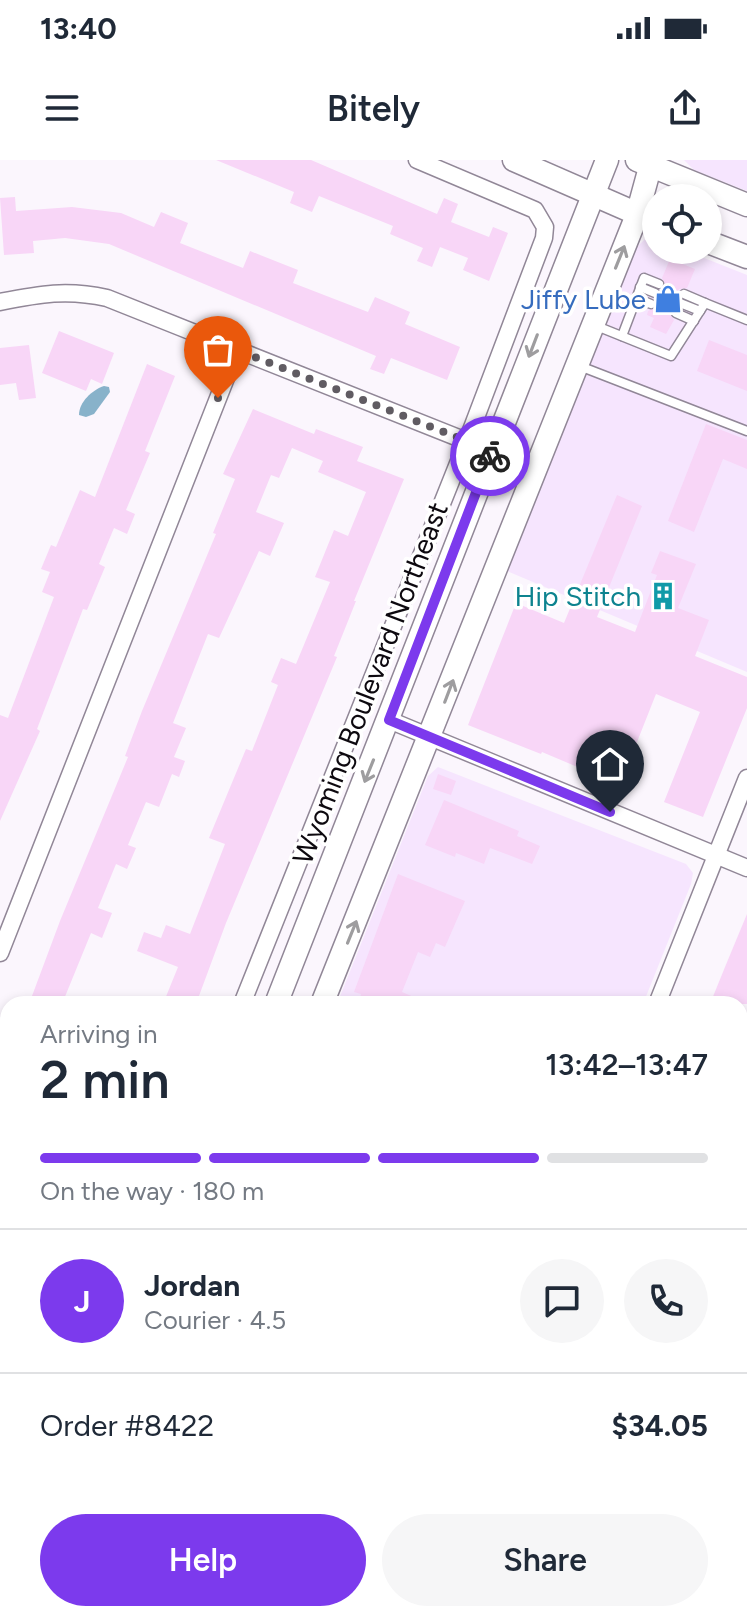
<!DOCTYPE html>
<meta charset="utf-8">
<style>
:root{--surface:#fff;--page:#f6f6f7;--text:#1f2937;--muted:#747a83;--line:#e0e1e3;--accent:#7c3aed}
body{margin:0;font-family:Figtree,sans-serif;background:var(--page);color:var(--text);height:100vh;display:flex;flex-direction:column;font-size:30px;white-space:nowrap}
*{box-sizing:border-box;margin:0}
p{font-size:26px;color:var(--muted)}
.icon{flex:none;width:44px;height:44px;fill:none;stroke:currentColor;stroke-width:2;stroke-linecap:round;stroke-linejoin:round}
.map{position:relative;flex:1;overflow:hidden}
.sheet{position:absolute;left:0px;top:836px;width:748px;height:626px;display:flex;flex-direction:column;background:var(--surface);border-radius:24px 24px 0 0;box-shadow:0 4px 12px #0003}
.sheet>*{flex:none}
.controls{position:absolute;left:642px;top:24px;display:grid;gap:16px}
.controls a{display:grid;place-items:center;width:80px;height:80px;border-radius:50%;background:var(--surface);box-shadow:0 4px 12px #0003;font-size:40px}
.pin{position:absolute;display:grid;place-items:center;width:68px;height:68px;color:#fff;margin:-82px -34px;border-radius:50% 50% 50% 0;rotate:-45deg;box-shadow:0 0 8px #0007}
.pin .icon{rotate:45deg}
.courier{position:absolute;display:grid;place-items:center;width:80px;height:80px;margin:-40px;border:6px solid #7c3aed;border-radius:50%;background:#fff;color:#222;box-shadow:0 2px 10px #0007}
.summary em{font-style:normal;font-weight:600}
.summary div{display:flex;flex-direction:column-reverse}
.summary{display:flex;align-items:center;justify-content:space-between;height:136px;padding:0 40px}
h1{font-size:52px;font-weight:600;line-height:60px}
.bar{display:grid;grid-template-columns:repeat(4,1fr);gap:12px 8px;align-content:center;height:96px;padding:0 40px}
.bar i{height:10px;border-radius:6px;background:var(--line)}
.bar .current{background:var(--accent)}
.bar p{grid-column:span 4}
.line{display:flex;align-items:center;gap:20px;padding:0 40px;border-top:2px solid var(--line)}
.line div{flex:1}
.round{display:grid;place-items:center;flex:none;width:84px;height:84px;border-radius:42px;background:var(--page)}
.action{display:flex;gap:16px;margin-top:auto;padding:16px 40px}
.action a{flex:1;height:92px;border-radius:48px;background:var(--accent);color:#fff;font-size:32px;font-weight:600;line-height:92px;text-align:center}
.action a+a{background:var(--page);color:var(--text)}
.status{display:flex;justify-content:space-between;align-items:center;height:56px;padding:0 40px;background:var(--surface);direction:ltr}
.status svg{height:22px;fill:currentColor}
header{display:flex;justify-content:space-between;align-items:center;height:104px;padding:0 40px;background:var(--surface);font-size:36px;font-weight:600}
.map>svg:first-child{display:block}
.built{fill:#f6e5fe}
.water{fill:#88b2ca}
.building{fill:#f8d6f7}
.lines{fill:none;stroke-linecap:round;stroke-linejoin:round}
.lane-casing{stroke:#918797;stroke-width:11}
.street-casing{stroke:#918797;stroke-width:19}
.secondary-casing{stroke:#918797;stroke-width:25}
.lane{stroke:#fff;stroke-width:8}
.street{stroke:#fff;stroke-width:16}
.secondary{stroke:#fff;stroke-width:22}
.oneway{stroke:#9e9d9f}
.done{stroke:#605c62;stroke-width:8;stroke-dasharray:0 14.4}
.route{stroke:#7c3aed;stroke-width:10}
.labels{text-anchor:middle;stroke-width:7;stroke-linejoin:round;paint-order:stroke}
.shop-label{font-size:28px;fill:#366cbe;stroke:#fff;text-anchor:end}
.culture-label{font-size:28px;fill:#0d838f;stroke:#fff;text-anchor:end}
.street-label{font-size:28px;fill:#0d090f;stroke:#fff}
</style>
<div class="status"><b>13:40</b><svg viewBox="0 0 49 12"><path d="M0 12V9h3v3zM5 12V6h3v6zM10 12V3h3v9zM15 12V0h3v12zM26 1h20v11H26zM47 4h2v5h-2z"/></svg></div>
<header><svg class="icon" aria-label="menu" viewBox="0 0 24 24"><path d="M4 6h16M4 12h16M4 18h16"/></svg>Bitely<svg class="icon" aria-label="share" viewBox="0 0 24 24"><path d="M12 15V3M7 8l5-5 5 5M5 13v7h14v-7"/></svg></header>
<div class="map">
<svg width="747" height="1461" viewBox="0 0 747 1461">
<rect width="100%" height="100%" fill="#fbf6fd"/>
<!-- built -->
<g class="built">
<polygon points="684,0 747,0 747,31 694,10"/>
<polygon points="647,77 656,79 656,90 684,90 747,115 747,512 507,411 637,87"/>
<polygon points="438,607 686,704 693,713 691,724 643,844 337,844 428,616"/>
<polygon points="96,1454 252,1454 250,1461 93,1461"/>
</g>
<!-- water -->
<path class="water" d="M104,226L109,227L110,232L94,254L86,257L79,255C79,242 92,230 104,226Z"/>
<!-- building -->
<g class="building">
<polygon points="216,0 311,0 437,54 444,38 458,44 451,62 489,77 493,67 508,73 489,121 463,110 468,98 440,87 432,107 417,101 423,88 390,74 393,66 319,36 312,52 290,43 294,32"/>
<polygon points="15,37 16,51 72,47 121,53 154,67 161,52 188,63 180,83 243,108 250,91 298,110 293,123 368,152 375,137 410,152 405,164 460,187 447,220 391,198 384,214 370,209 376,196 109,84 65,78 33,81 34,93 4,95 0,38"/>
<polygon points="670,99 695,109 687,128 679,129 674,140 674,146 669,153 674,160 666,174 650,167 654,158 647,155 648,151 657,147 656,140 666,126 662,118"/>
<polygon points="59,171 114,193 102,224 91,219 86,231 42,213"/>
<polygon points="709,180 747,195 747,231 697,211"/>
<polygon points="29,185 36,238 19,240 16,223 0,225 0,188"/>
<polygon points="147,204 175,216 145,291 150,293 126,350 135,354 127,374 114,368 99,404 105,407 87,450 83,449 37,569 40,571 0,661 0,555 8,558 54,437 42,432 50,412 41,409 51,385 56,387 80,330 95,337"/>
<polygon points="253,249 314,274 316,269 363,287 357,301 404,319 354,441 356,441 334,496 337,497 226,763 196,844 163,844 178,807 137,791 144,772 161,778 166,765 190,774 225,684 209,678 246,589 252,591 278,525 271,522 281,498 296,504 330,422 315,417 334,370 348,376 366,332 318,312 323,301 292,288 279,318 271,315 256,352 284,363 270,396 259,391 219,478 208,474 173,563 186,568 174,597 185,601 179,617 172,614 159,647 146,642 128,685 136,688 127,709 116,704 98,748 112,753 102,778 91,773 62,844 29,844 60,761 128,597 125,596 142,551 216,374 213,373 235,319 223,314"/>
<polygon points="706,264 747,280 747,309 723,299 694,372 668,361"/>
<polygon points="617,335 642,346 597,457 635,472 657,415 651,413 660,391 696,404 678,448 709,460 695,496 747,517 747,548 703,657 664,642 700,552 656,534 620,625 542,592 541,594 468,565 516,443 564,463"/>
<polygon points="438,614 456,621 451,635 433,629"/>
<polygon points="444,640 519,671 517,676 540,686 532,704 490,688 484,704 456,693 455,697 425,685"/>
<polygon points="398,714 465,741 445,787 436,783 430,797 418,792 402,832 430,844 376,844 360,838 361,834 354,832"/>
<polygon points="747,754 747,844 710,844 725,807"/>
</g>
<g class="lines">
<defs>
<g id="lane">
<polyline points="640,127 655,133"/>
<polyline points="684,134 705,143"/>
<polyline points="636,138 651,144"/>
<polyline points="680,143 700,151"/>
<polyline points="676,153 694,161"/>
<polyline points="594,165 671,196 705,143 747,160"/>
<polyline points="622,176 644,118 659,124"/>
<polyline points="577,205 747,271"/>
<polyline points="237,1461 240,1454"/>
</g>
<g id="street">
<path d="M0,142C40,134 67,129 107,138L534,308"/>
<polyline points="389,560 747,708"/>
<polyline points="0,793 237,190"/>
<polyline points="242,844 467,281 544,78 545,67 535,50 417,0"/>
<polyline points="657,844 747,618"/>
<polyline points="0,907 8,910"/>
<polyline points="740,1337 747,1340"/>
<polyline points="740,1429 747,1411"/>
<polyline points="0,1457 8,1437"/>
<polyline points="412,1461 415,1454"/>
<polyline points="727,1461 730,1454"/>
</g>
<g id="secondary">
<polyline points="514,0 656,62"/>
<polyline points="637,0 747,45"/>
<polyline points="708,82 747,97"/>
<polyline points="276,844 607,0"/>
<polyline points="322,844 637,55 652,0"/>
<polyline points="31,1461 34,1454"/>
<polyline points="76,1461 79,1454"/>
</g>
</defs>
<!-- lane casing -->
<use href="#lane" class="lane-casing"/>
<!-- street casing -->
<use href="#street" class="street-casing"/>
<!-- secondary casing -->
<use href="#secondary" class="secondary-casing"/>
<!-- lane -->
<use href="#lane" class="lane"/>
<!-- street -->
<use href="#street" class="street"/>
<!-- secondary -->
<use href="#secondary" class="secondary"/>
</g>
<!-- one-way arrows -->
<defs><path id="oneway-shaft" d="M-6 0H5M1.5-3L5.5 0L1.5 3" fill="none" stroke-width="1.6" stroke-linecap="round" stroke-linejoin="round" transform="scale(2)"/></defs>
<g class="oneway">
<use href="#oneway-shaft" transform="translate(620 97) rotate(-68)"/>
<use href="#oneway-shaft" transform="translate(533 186) rotate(111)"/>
<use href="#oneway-shaft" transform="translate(449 531) rotate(-69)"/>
<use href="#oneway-shaft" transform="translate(369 611) rotate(112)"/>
<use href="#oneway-shaft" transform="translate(352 772) rotate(-68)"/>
</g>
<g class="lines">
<!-- done -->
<polyline class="done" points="218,238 237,190 492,291 490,296"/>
<!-- route -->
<polyline class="route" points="490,296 389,560 610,652"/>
</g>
<!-- icons -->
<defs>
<symbol id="shop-bare" viewBox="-9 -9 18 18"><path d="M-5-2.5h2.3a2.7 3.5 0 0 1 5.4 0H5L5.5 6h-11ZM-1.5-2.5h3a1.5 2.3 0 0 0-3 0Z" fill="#3f7fe0" stroke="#fff" stroke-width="2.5" paint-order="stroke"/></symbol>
<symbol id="building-bare" viewBox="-9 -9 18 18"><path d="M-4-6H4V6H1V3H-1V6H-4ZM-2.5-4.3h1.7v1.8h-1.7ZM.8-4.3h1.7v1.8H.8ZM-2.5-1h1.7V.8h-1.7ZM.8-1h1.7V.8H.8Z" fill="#0f9aa8" stroke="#fff" stroke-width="2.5" paint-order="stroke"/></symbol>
</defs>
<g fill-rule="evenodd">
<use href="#shop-bare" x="648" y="119" width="40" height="40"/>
<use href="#building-bare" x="643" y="416" width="40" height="40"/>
</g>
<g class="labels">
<!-- shop labels -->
<g class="shop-label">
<text x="646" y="149">Jiffy Lube</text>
</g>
<!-- culture labels -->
<g class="culture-label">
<text x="641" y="446">Hip Stitch</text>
</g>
<!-- street labels -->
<g class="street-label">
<text transform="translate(370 523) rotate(-69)" y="10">Wyoming Boulevard Northeast</text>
</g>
</g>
</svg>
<div class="controls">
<a><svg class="icon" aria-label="locate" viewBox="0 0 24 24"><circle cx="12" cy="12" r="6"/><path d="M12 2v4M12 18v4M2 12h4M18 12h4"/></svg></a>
</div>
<div class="pin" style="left:218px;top:238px;background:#ea580c"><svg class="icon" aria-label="bag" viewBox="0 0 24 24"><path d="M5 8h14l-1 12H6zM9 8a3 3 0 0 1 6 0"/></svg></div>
<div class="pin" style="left:610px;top:652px;background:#1f2937"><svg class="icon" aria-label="home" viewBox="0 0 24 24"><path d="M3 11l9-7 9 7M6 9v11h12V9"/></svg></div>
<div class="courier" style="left:490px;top:296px"><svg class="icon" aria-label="bike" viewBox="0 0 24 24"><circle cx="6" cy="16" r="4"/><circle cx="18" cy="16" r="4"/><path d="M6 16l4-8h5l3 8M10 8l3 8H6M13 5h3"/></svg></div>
<section class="sheet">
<div class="summary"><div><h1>2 min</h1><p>Arriving in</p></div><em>13:42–13:47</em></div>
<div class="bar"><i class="current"></i><i class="current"></i><i class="current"></i><i></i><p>On the way · 180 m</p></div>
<div class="line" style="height:144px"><b class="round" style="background:var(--accent);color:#fff">J</b><div><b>Jordan</b><p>Courier · 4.5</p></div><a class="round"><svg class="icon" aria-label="chat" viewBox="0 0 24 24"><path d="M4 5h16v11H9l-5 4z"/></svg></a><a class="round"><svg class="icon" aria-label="phone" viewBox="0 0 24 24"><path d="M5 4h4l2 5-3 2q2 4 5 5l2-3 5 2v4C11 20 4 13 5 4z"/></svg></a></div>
<div class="line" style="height:104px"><div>Order #8422</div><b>$34.05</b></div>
<div class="action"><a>Help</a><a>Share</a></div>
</section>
</div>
